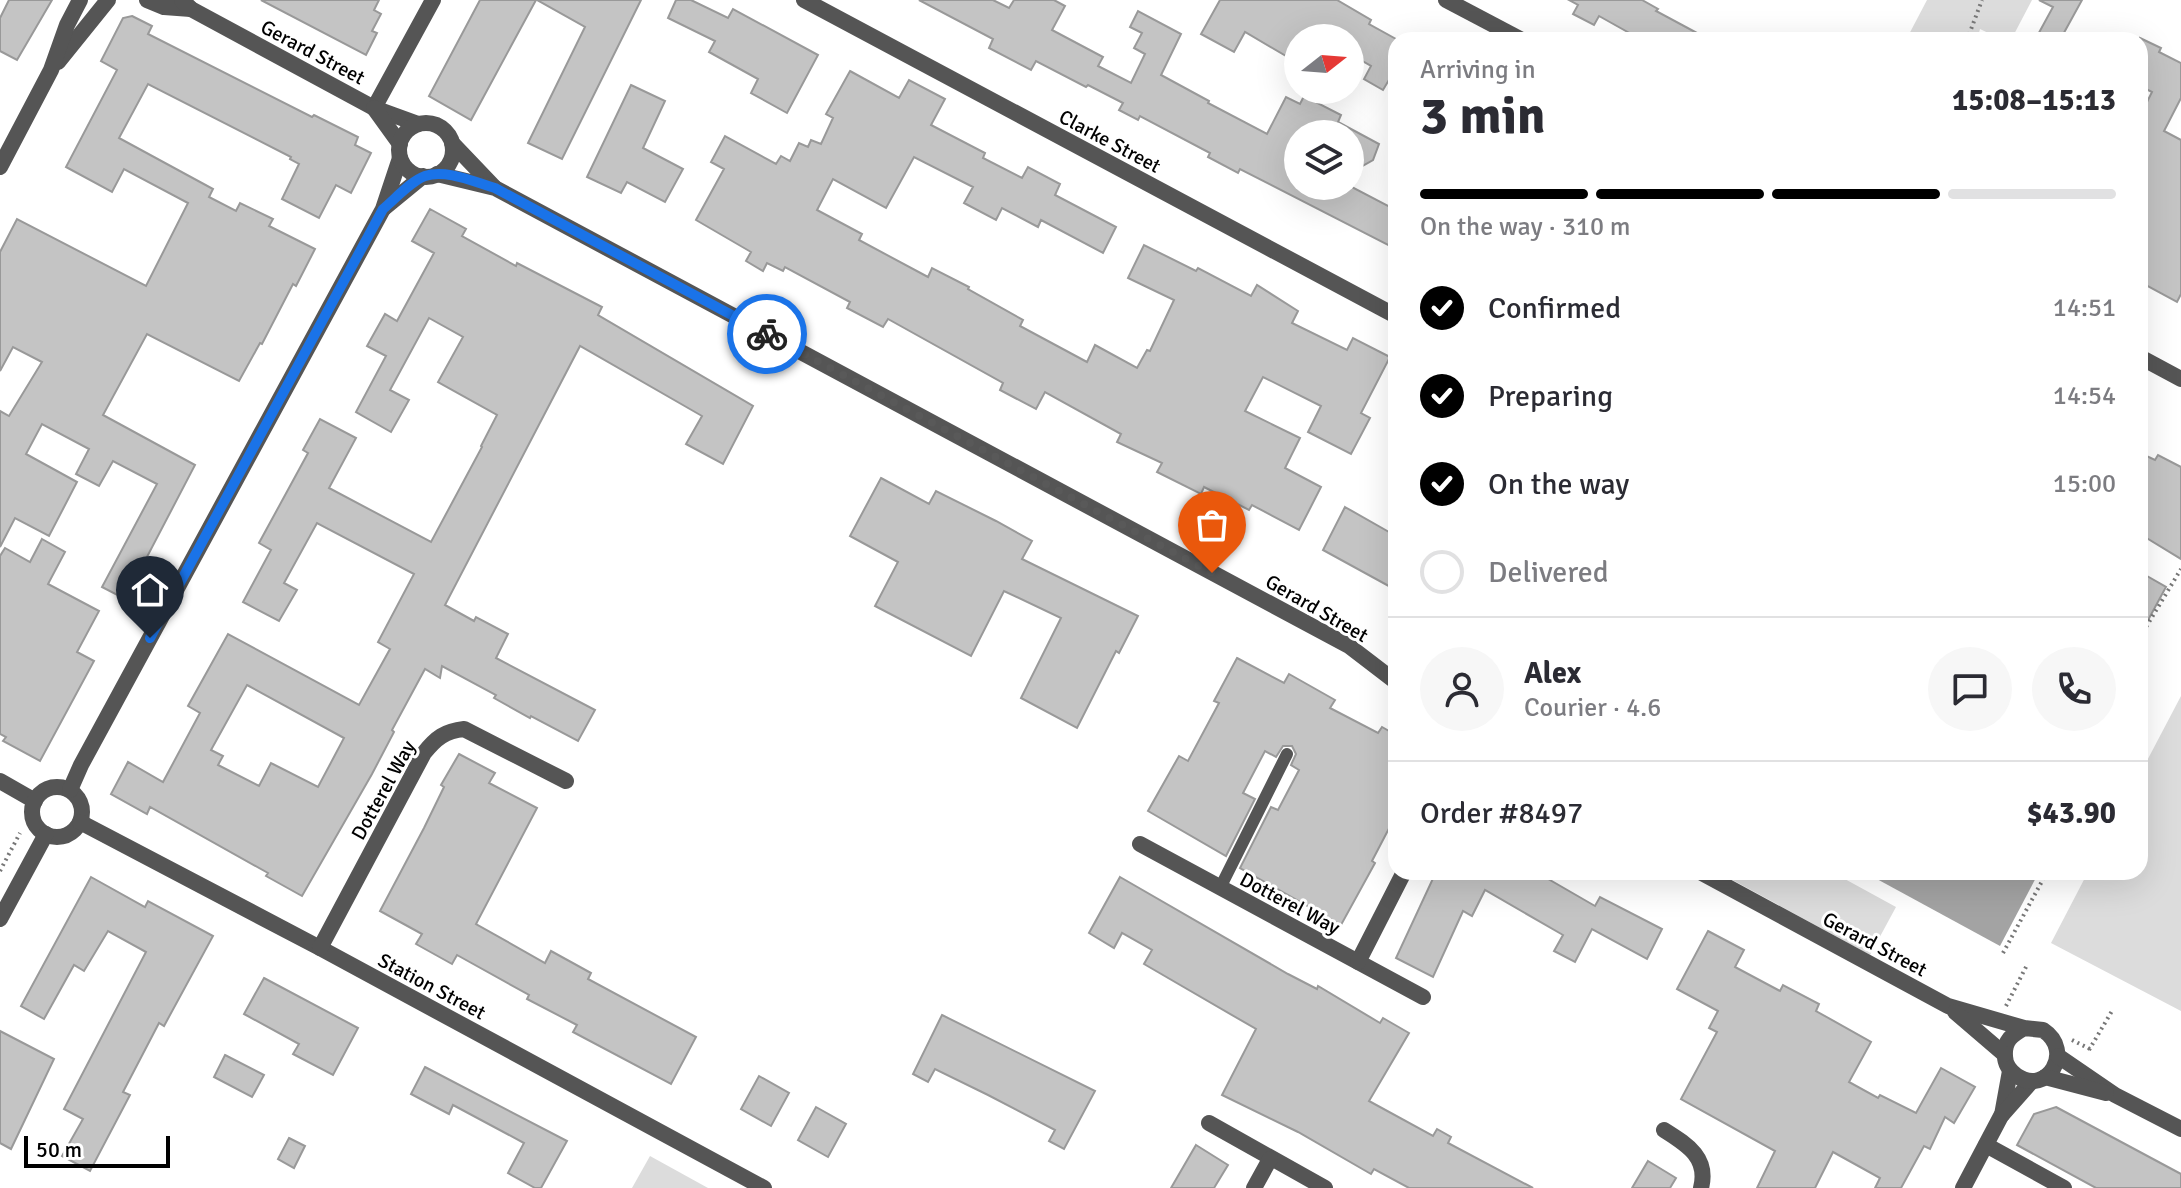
<!DOCTYPE html>
<meta charset="utf-8">
<style>
:root{--surface:#fff;--page:#f7f7f7;--text:#2b2b33;--muted:#7c7c81;--line:#e1e1e2;--accent:#000}
body{margin:0;font-family:Signika,sans-serif;background:var(--page);color:var(--text);height:100vh;display:flex;flex-direction:column;font-size:30px;white-space:nowrap}
*{box-sizing:border-box;margin:0}
p{font-size:26px;color:var(--muted)}
.icon{flex:none;width:44px;height:44px;fill:none;stroke:currentColor;stroke-width:2;stroke-linecap:round;stroke-linejoin:round}
.map{position:relative;flex:1;overflow:hidden}
.drawer{position:absolute;left:1388px;top:32px;width:760px;height:848px;display:flex;flex-direction:column;background:var(--surface);border-radius:24px;box-shadow:0 8px 32px #0002}
.drawer>*{flex:none}
.needle{width:52px;rotate:73deg}
.fabs{position:absolute;left:1284px;top:24px;display:grid;gap:16px}
.fabs a{display:grid;place-items:center;width:80px;height:80px;border-radius:50%;background:var(--surface);box-shadow:0 8px 32px #0002;font-size:40px}
.scale{position:absolute;left:24px;bottom:20px;width:146px;box-sizing:border-box;padding-left:8px;border:4px solid #000;border-top:0;font-size:22px;line-height:28px;white-space:nowrap;color:#000;-webkit-text-stroke:6px #fff;paint-order:stroke}
.pin{position:absolute;display:grid;place-items:center;width:68px;height:68px;color:#fff;margin:-82px -34px;border-radius:50% 50% 50% 0;rotate:-45deg;box-shadow:0 0 8px #0007}
.pin .icon{rotate:45deg}
.courier{position:absolute;display:grid;place-items:center;width:80px;height:80px;margin:-40px;border:6px solid #1a73e8;border-radius:50%;background:#fff;color:#222;box-shadow:0 2px 10px #0007}
.summary em{font-style:normal;font-weight:700}
.summary div{display:flex;flex-direction:column-reverse}
.summary{display:flex;align-items:center;justify-content:space-between;height:136px;padding:0 32px}
h1{font-size:52px;font-weight:700;line-height:60px}
.bar{display:grid;grid-template-columns:repeat(4,1fr);gap:12px 8px;align-content:center;height:96px;padding:0 32px}
.bar i{height:10px;border-radius:6px;background:var(--line)}
.bar .selected{background:var(--accent)}
.bar p{grid-column:span 4}
.line{display:flex;align-items:center;gap:20px;padding:0 32px;border-top:2px solid var(--line)}
.line div{flex:1}
.round{display:grid;place-items:center;flex:none;width:84px;height:84px;border-radius:42px;background:var(--page)}
ol{padding:0 32px;list-style:none}
li{display:flex;align-items:center;gap:24px;height:88px}
li p{margin-inline-start:auto}
li .icon{padding:8px;border-radius:50%;background:var(--accent);color:#fff;stroke-width:4}
li:last-child{color:var(--muted)}
li i{width:44px;height:44px;border:4px solid var(--line);border-radius:50%}
.map>svg:first-child{display:block}
.green{fill:#dcdcdc}
.water{fill:#a3a3a3}
.building{fill:#c4c4c4;stroke:#999;stroke-width:2;fill-rule:evenodd}
.lines{fill:none;stroke-linecap:round;stroke-linejoin:round}
.path{stroke:#777;stroke-width:4;stroke-dasharray:2 4;stroke-linecap:butt}
.service{stroke:#555;stroke-width:12}
.minor{stroke:#555;stroke-width:16}
.tertiary{stroke:#555;stroke-width:16}
.done{stroke:#595959;stroke-width:8;stroke-dasharray:0 14.4}
.route{stroke:#1a73e8;stroke-width:10}
.labels{text-anchor:middle;stroke-width:6;stroke-linejoin:round;paint-order:stroke}
.street-label{font-size:20px;fill:#000;stroke:#fff}
</style>
<div class="map">
<svg width="2181" height="1188" viewBox="0 0 2181 1188">
<rect width="100%" height="100%" fill="#fff"/>
<!-- green -->
<g class="green">
<polygon points="1927,0 2032,0 2011,40 2003,40 1980,29 1977,40 1906,40"/>
<polygon points="2181,696 2181,1011 2051,943 2088,872 2140,872 2140,774"/>
<polygon points="1718,872 1832,872 1896,907 1870,955"/>
<polygon points="650,1156 708,1188 632,1188"/>
</g>
<!-- water -->
<polygon class="water" points="1864,872 2039,872 2000,946"/>
<!-- building -->
<g class="building">
<polygon points="9,0 52,0 17,60 0,51 0,18"/>
<polygon points="261,0 379,0 374,10 381,14 372,31 377,33 366,55"/>
<polygon points="480,0 536,0 471,120 429,96"/>
<polygon points="537,0 641,0 562,159 528,143 585,27"/>
<polygon points="676,0 691,0 728,18 733,9 818,55 787,113 751,93 758,79 709,52 715,41 668,18"/>
<polygon points="919,0 993,0 1009,8 1014,0 1054,0 1065,6 1052,30 1103,57 1098,66 1131,83 1145,54 1134,48 1142,33 1130,27 1138,11 1181,34 1161,75 1209,101 1208,103 1267,134 1286,97 1300,104 1304,96 1341,115 1338,122 1379,144 1373,160 1350,173 1350,134 1298,134 1298,186 1350,186 1396,210 1396,234 1390,246 1240,169 1238,173 1208,157 1210,153 1140,116 1138,120 1119,110 1123,103 1088,85 1086,87 1036,61 1031,70 989,48 993,39"/>
<polygon points="1220,0 1337,0 1371,20 1369,24 1396,39 1396,68 1383,90 1364,79 1371,66 1350,54 1350,38 1298,38 1298,63 1245,32 1234,52 1201,34"/>
<polygon points="1569,0 1642,0 1658,9 1656,11 1710,40 1642,40 1599,16 1594,25 1573,14 1578,5"/>
<polygon points="2039,0 2082,0 2060,40 2035,40 2053,7"/>
<polygon points="132,16 152,26 148,34 312,117 314,115 358,137 355,145 371,153 351,193 336,185 319,218 282,199 299,164 290,159 291,157 148,84 119,138 213,189 209,197 236,211 240,203 273,219 269,226 315,249 296,286 293,284 262,344 260,343 239,381 147,334 103,415 195,465 125,599 102,587 157,484 113,461 99,486 76,474 89,449 42,424 26,454 77,482 49,536 15,518 0,547 0,411 9,416 42,362 13,347 0,371 0,252 17,219 146,286 188,203 124,169 112,192 66,167 117,70 101,61 123,18"/>
<polygon points="2140,38 2161,48 2159,52 2181,63 2181,98 2164,131 2181,140 2181,294 2177,302 2140,282 2140,116 2152,92 2140,86"/>
<polygon points="850,71 899,98 909,80 945,99 931,125 985,153 983,158 1022,178 1028,167 1060,184 1055,195 1116,227 1103,253 1041,220 1038,227 1002,208 996,220 964,203 973,187 914,157 886,208 833,179 817,210 862,234 859,240 928,277 932,268 969,287 968,289 1023,320 1020,326 1087,362 1095,345 1137,368 1147,350 1150,351 1174,300 1128,278 1144,245 1196,271 1198,268 1251,296 1257,285 1298,311 1292,323 1347,350 1353,338 1390,357 1361,413 1370,418 1351,454 1308,432 1321,406 1263,377 1245,411 1300,438 1285,468 1321,487 1299,530 1252,505 1249,510 1204,487 1201,494 1157,472 1162,463 1117,442 1121,434 1045,392 1036,409 1000,390 1003,383 888,319 883,327 847,308 850,302 785,267 783,271 767,263 763,271 746,261 751,252 696,220 724,169 711,162 725,136 776,164 781,156 790,161 799,143 808,147 811,140 821,144 833,118 826,114"/>
<polygon points="631,85 665,101 643,148 683,169 665,202 627,182 621,193 587,177"/>
<path d="M430,209L466,229L462,236L516,266L517,263L602,307L598,315L753,406L723,464L686,444L702,416L580,346L445,605L474,621L476,617L508,634L496,658L595,710L578,741L531,716L530,718L494,698L496,695L442,666L440,678L425,669L392,730L394,732L372,774L302,896L266,876L268,873L150,807L147,814L111,794L128,762L163,782L200,713L188,706L228,634L359,705L390,649L378,642L414,574L317,523L284,583L297,590L279,621L243,602L271,550L259,543L308,453L303,450L320,419L356,438L329,488L431,542L482,447L481,446L497,415L438,382L463,337L429,318L390,390L409,400L391,432L356,412L386,356L367,346L385,314L397,321L434,253L412,241ZM247,685L344,738L318,787L271,763L259,786L218,765L223,756L211,750Z"/>
<polygon points="2140,453 2155,460 2158,455 2181,467 2181,559 2140,534"/>
<polygon points="881,478 929,504 936,491 996,521 1032,541 1022,559 1138,616 1119,653 1116,651 1077,728 1021,698 1061,618 1004,591 971,656 875,606 898,562 850,536"/>
<polygon points="1345,507 1396,536 1396,590 1323,550"/>
<polygon points="42,539 65,552 48,584 99,611 77,652 94,661 40,761 3,741 6,737 0,734 0,556 5,548 30,562"/>
<polygon points="2140,572 2166,587 2140,635"/>
<polygon points="1237,658 1284,683 1289,674 1335,700 1330,708 1378,733 1382,727 1396,735 1396,815 1372,861 1375,863 1341,925 1240,868 1271,807 1278,810 1299,770 1291,765 1296,754 1292,746 1283,746 1276,757 1265,751 1243,793 1255,799 1226,856 1148,811 1179,756 1188,761 1219,703 1214,701"/>
<polygon points="459,754 495,773 489,783 537,808 476,924 545,963 551,951 591,973 588,979 696,1037 671,1084 573,1032 577,1025 527,999 529,995 457,955 452,964 416,944 422,934 380,911 424,828 444,787 441,785"/>
<polygon points="1436,872 1536,872 1595,906 1600,897 1662,929 1647,959 1592,929 1575,962 1554,951 1563,935 1485,890 1472,916 1463,911 1433,977 1396,958"/>
<polygon points="91,877 145,907 148,901 213,936 164,1026 159,1023 123,1092 130,1095 90,1171 62,1156 83,1119 64,1109 146,952 108,931 84,971 74,965 44,1019 21,1006"/>
<polygon points="1120,877 1288,974 1317,989 1318,986 1380,1023 1383,1018 1409,1033 1369,1101 1433,1136 1437,1129 1451,1137 1448,1143 1533,1188 1409,1188 1374,1169 1371,1174 1298,1132 1222,1095 1256,1029 1144,964 1152,950 1122,933 1114,948 1089,933"/>
<polygon points="1708,931 1744,950 1735,967 1780,991 1783,985 1819,1004 1816,1011 1871,1042 1849,1082 1878,1098 1880,1095 1916,1113 1941,1068 1975,1087 1954,1123 1945,1117 1930,1149 1924,1146 1901,1188 1875,1188 1880,1178 1833,1152 1815,1188 1757,1188 1775,1151 1681,1099 1717,1032 1709,1028 1718,1011 1677,989"/>
<polygon points="264,978 358,1028 333,1075 293,1054 299,1044 244,1014"/>
<polygon points="942,1015 1095,1091 1064,1149 1049,1141 1055,1130 988,1095 935,1069 928,1082 913,1074"/>
<polygon points="0,1031 54,1059 11,1149 0,1143"/>
<polygon points="225,1055 264,1075 252,1097 214,1077"/>
<polygon points="425,1067 567,1141 541,1188 535,1188 508,1173 524,1143 453,1105 449,1114 411,1094"/>
<polygon points="759,1076 789,1093 771,1126 741,1109"/>
<polygon points="816,1107 846,1124 828,1157 798,1140"/>
<polygon points="2056,1107 2181,1174 2181,1188 2096,1188 2017,1145 2034,1114"/>
<polygon points="289,1138 305,1146 294,1168 278,1159"/>
<polygon points="1196,1145 1228,1165 1214,1188 1171,1188"/>
<polygon points="1648,1161 1676,1178 1670,1188 1632,1188"/>
</g>
<g class="lines">
<!-- path -->
<g class="path">
<polyline points="1967,40 1982,0"/>
<polyline points="2140,637 2181,569"/>
<polyline points="0,871 20,833"/>
<polyline points="2003,953 2047,872"/>
<polyline points="2006,1006 2027,965"/>
<polyline points="2072,1040 2090,1049"/>
<polyline points="2089,1050 2112,1011"/>
</g>
<!-- service -->
<polyline class="service" points="1220,888 1287,754"/>
<!-- minor -->
<g class="minor">
<polyline points="804,0 1396,316"/>
<polyline points="1446,0 1522,40"/>
<polyline points="58,62 108,0"/>
<polyline points="374,108 433,0"/>
<polyline points="0,167 51,70 67,25 80,0"/>
<polyline points="384,208 423,176"/>
<polyline points="2140,357 2181,379"/>
<polyline points="0,781 35,801"/>
<circle cx="57" cy="812" r="25"/>
<polyline points="70,790 81,765 383,209 400,158"/>
<polyline points="80,822 320,948 764,1188"/>
<polyline points="1140,844 1423,997"/>
<polyline points="0,919 46,834"/>
<path d="M320,948L424,753C436,738 445,731 464,729L566,781"/>
<polyline points="1358,962 1404,872"/>
<polyline points="2002,1115 2010,1071"/>
<polyline points="1209,1123 1325,1188"/>
<path d="M1664,1130C1686,1144 1709,1157 1701,1188"/>
<polyline points="1986,1145 2064,1188"/>
<polyline points="1254,1188 1270,1159"/>
<polyline points="1963,1188 2001,1116 2031,1082"/>
</g>
<!-- tertiary -->
<g class="tertiary">
<polyline points="147,0 164,7 191,9"/>
<polyline points="182,0 191,9 374,108 418,124"/>
<polyline points="374,108 400,144"/>
<circle cx="426" cy="150" r="27"/>
<polyline points="452,143 494,187"/>
<polyline points="437,174 495,188 1349,646 1396,682"/>
<path d="M1700,872L1948,1006L2024,1028L2043,1030C2075,1051 2047,1096 2017,1076C2010,1071 2005,1065 2005,1056C2004,1040 2012,1035 2024,1028"/>
<polyline points="1955,1012 2004,1054"/>
<polyline points="2058,1056 2115,1095 2181,1129"/>
<polyline points="2045,1077 2106,1093"/>
</g>
</g>
<g class="lines">
<!-- done -->
<polyline class="done" points="767,334 1212,573"/>
<!-- route -->
<path class="route" d="M150,638L383,209C395,199 411,181 425,176C446,169 474,182 495,188L767,334"/>
</g>
<g class="labels">
<!-- street labels -->
<g class="street-label">
<text transform="translate(313 52) rotate(28)" y="7">Gerard Street</text>
<text transform="translate(1110 141) rotate(28)" y="7">Clarke Street</text>
<text transform="translate(1317 608) rotate(30)" y="7">Gerard Street</text>
<text transform="translate(383 790) rotate(-61)" y="7">Dotterel Way</text>
<text transform="translate(1290 903) rotate(28)" y="7">Dotterel Way</text>
<text transform="translate(1875 944) rotate(28)" y="7">Gerard Street</text>
<text transform="translate(432 986) rotate(28)" y="7">Station Street</text>
</g>
</g>
</svg>
<div class="fabs">
<a><svg class="needle" viewBox="-14 -14 28 28"><path d="M0-13l5 13h-10z" fill="#e53935"/><path d="M0 13l5-13h-10z" fill="#7c7c81"/></svg></a>
<a><svg class="icon" aria-label="layers" viewBox="0 0 24 24"><path d="M12 4l9 5-9 5-9-5zM3 14l9 5 9-5"/></svg></a>
</div>
<div class="scale">50 m</div>
<div class="pin" style="left:1212px;top:573px;background:#ea580c"><svg class="icon" aria-label="bag" viewBox="0 0 24 24"><path d="M5 8h14l-1 12H6zM9 8a3 3 0 0 1 6 0"/></svg></div>
<div class="pin" style="left:150px;top:638px;background:#1f2937"><svg class="icon" aria-label="home" viewBox="0 0 24 24"><path d="M3 11l9-7 9 7M6 9v11h12V9"/></svg></div>
<div class="courier" style="left:767px;top:334px"><svg class="icon" aria-label="bike" viewBox="0 0 24 24"><circle cx="6" cy="16" r="4"/><circle cx="18" cy="16" r="4"/><path d="M6 16l4-8h5l3 8M10 8l3 8H6M13 5h3"/></svg></div>
<section class="drawer">
<div class="summary"><div><h1>3 min</h1><p>Arriving in</p></div><em>15:08–15:13</em></div>
<div class="bar"><i class="selected"></i><i class="selected"></i><i class="selected"></i><i></i><p>On the way · 310 m</p></div>
<ol>
<li><svg class="icon" aria-label="check" viewBox="0 0 24 24"><path d="M5 12l5 5 9-10"/></svg>Confirmed<p>14:51</p></li>
<li><svg class="icon" aria-label="check" viewBox="0 0 24 24"><path d="M5 12l5 5 9-10"/></svg>Preparing<p>14:54</p></li>
<li><svg class="icon" aria-label="check" viewBox="0 0 24 24"><path d="M5 12l5 5 9-10"/></svg>On the way<p>15:00</p></li>
<li><i></i>Delivered</li>
</ol>
<div class="line" style="height:144px"><a class="round"><svg class="icon" aria-label="person" viewBox="0 0 24 24"><circle cx="12" cy="8" r="4"/><path d="M4 21q1-7 8-7t8 7"/></svg></a><div><b>Alex</b><p>Courier · 4.6</p></div><a class="round"><svg class="icon" aria-label="chat" viewBox="0 0 24 24"><path d="M4 5h16v11H9l-5 4z"/></svg></a><a class="round"><svg class="icon" aria-label="phone" viewBox="0 0 24 24"><path d="M5 4h4l2 5-3 2q2 4 5 5l2-3 5 2v4C11 20 4 13 5 4z"/></svg></a></div>
<div class="line" style="height:104px"><div>Order #8497</div><b>$43.90</b></div>
</section>
</div>
